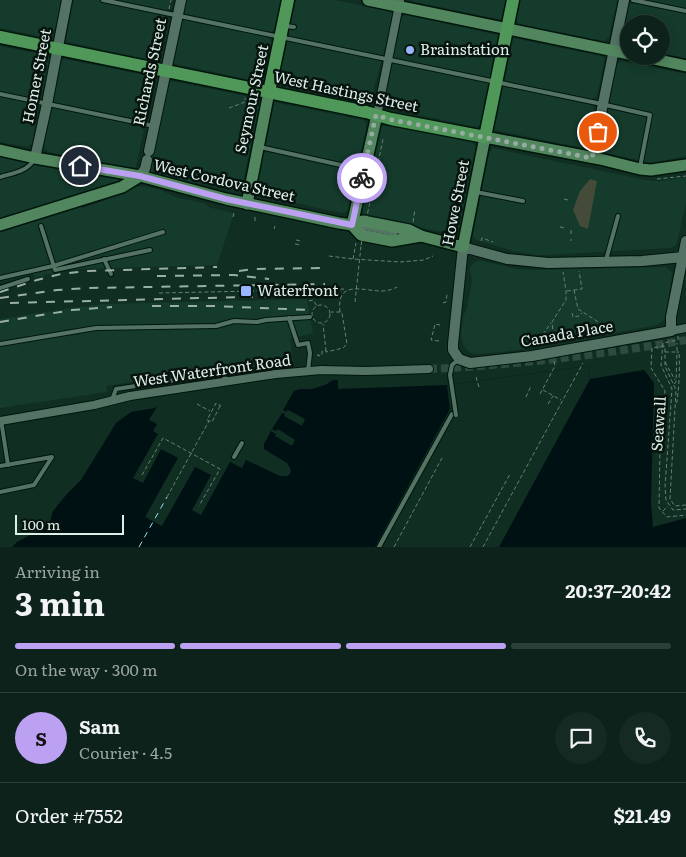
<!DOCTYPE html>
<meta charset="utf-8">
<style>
:root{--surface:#0c221a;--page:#152a23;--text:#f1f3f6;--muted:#9aa4a2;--line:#2c3f39;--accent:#bca0f2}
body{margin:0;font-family:Literata,serif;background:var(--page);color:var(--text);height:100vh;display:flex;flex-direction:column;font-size:19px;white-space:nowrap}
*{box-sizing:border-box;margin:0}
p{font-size:16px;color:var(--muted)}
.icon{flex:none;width:28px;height:28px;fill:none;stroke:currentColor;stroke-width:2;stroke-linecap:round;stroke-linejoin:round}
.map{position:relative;height:547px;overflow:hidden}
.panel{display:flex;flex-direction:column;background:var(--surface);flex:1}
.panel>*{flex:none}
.controls{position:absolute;left:620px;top:15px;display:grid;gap:10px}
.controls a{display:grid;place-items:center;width:50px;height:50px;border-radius:50%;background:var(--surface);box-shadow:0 2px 12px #0003,0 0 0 1px var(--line);font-size:25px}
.scale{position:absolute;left:15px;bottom:12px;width:109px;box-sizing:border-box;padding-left:5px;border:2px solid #deefe7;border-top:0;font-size:14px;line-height:18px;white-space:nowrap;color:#deefe7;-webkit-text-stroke:4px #07130e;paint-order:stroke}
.pin{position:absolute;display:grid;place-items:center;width:42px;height:42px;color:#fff;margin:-21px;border:2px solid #fff;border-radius:50%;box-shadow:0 1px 5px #0007}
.courier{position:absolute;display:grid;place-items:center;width:50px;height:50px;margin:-25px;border:4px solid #bca0f2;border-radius:50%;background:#fff;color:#222;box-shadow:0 1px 6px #0007}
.headline em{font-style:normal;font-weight:700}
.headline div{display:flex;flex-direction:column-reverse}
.headline{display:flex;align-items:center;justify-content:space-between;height:85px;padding:0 15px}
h1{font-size:32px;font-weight:700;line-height:38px}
.bar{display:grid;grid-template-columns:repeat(4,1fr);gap:8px 5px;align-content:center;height:60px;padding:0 15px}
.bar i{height:6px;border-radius:4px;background:var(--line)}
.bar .current{background:var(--accent)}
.bar p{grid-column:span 4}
.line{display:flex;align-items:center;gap:12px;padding:0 15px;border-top:1px solid var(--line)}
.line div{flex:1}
.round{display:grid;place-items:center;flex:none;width:52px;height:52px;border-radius:26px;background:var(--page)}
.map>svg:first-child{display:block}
.built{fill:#143b2c}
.green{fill:#444b38}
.water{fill:#001114}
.pier{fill:#102e22}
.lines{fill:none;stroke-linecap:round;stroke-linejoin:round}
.ferry{stroke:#98e5ee;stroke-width:1;stroke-dasharray:6 5;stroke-linecap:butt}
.minor-tunnel{stroke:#2f4b40;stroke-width:8;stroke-dasharray:8 4;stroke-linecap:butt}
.service-casing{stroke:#00160b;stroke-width:6}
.minor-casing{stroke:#00160b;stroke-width:10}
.tertiary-casing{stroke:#00160b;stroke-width:12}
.secondary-casing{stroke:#00160b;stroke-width:14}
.primary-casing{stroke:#00160b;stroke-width:15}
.path{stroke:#688076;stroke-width:1;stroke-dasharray:4 2.5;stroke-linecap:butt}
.service{stroke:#547365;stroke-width:4}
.minor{stroke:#547365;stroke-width:8}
.tertiary{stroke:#547365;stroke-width:10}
.secondary{stroke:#52865f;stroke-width:11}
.primary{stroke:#4f985a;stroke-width:12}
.rail{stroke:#9aafa6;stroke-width:2;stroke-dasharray:9 9;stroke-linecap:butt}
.service-bridge-casing{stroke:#00160b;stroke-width:6;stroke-linecap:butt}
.path-bridge{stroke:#688076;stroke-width:1;stroke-dasharray:4 2.5;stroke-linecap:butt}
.service-bridge{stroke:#547365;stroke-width:4}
.done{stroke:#96aba2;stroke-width:5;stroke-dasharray:0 9}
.route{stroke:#bca0f2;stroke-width:6}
.poi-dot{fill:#98b5fd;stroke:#07130e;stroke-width:2}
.labels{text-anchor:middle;stroke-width:5;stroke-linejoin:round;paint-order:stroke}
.poi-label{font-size:15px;fill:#deefe7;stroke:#07130e;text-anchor:start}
.street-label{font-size:15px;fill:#deefe7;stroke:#07130e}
</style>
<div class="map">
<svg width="686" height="547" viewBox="0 0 686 547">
<rect width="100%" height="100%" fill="#102e22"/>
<!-- built -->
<g class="built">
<polygon points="0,0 62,0 53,36 48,38 0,28"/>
<polygon points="74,0 170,0 169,9 164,11 164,15 166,18 157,60 154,61 68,42 66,39"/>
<polygon points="186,0 281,0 275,29 273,31 270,32 269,38 272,42 265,77 262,81 259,82 175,64 173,60 181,22 185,20 186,15 184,11"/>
<polygon points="296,0 335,0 388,11 392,13 393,18 372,96 369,101 363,102 282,86 279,85 278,82 287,42 290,42 291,36 288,34"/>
<polygon points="411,0 507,0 503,16 502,19 498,19 415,2"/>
<polygon points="520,0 617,0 609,37 606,40 604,41 519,24 516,19"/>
<polygon points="634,0 686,0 686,58 661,53 661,24 629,24 629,46 623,44 622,41 629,5 634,3"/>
<polygon points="406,15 498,35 499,39 482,123 480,125 476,127 391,109 385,105 384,100 400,20 403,16"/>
<polygon points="513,39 517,39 601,56 603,57 604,61 597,97 592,99 591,104 594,108 587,144 585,148 583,148 495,130 494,125 511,42"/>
<polygon points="0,46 45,55 49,58 32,143 28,147 0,142"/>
<polygon points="64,59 150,76 153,78 154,82 146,119 142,121 141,126 144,130 136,166 135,168 132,169 49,152 45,149 44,145 51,109 55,108 57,103 54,101 54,99 61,63"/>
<polygon points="621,61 686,74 686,156 651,163 602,152 600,147 617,64"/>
<polygon points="172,81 255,98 259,100 260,105 241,191 237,192 154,174 151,172 150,167 167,85"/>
<polygon points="274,103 278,103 363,120 365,122 366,125 366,130 348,209 346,212 341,213 256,194 256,191 263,153 267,152 268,146 265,144"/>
<polygon points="382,126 389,126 471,142 476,146 459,229 456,233 453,234 365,217 364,216 362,210 362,205 378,130"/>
<polygon points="493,148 651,181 660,181 686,177 686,203 677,242 675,246 670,248 548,255 536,255 513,251 476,240 473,236 473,233 489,153"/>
<polygon points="0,157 84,174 86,172 122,178 123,180 118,184 43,205 40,208 0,219"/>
<polygon points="143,186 161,190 178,198 205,203 208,207 234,213 217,265 78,269 66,270 35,278 33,274 1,282 0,278 0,230 80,206 83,208 105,200 108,196 130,188"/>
<polygon points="478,261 483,261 516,269 535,270 665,267 670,270 672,273 666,314 663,321 657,325 551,345 503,352 477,354 471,353 466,349 463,344 461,336 463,316 467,309 472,280 470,268 474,263"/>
<polygon points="307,299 313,333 290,339 293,361 232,370 231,368 191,373 106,386 107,392 0,408 0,319 72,308 103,304"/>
</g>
<!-- green -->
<polygon class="green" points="590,179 597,181 588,229 580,226 573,210 580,191"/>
<!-- water -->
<polygon class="water" points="588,366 590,379 644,370 654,383 651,503 653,527 686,518 686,547 5,547 44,521 89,456 125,410 153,405 250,459 280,473 285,468 258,449 288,388 323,380 338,380 338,389 447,385"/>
<!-- pier -->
<g class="pier">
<polygon points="588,366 590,379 499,547 375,547 450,409 447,385"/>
<polygon points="335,379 325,385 312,389 300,389 294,391 283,410 286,412 288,410 305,419 302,426 284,416 285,414 282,413 272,429 276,431 278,429 295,440 292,446 275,436 276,434 271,431 264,444 264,449 287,463 291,470 290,474 287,476 280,476 246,460 242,468 230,462 201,515 192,510 211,475 195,467 162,526 145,517 178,458 161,449 143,483 133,478 158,434 153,431 157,424 149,420 158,405 251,457 280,470 283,470 282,468 259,454 256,450 254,446 275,406 287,386 298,383 298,380"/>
<polygon points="152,402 156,406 155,408 131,412 116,423 81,480 66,495 53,511 50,521 45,527 17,542 12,547 3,547 7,542 21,535 42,520 56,496 72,479 87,454 100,439 112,419 123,410 133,405"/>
</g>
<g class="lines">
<!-- ferry -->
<polyline class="ferry" points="139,547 167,497"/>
<!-- minor-tunnel -->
<path class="minor-tunnel" d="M429,369C515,365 601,355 686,340"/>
<defs>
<g id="service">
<polyline points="103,0 597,103 650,115 640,167"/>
<polyline points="633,0 686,11"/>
<polyline points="285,26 294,27"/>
<polyline points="0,94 154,126"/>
<polyline points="260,147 363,170"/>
<path d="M0,177C13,173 26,172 34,160"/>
<polyline points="476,192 523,201"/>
<polyline points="41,226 55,270 150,250"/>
<polyline points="359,227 395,234"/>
<polyline points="104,259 111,274"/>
<polyline points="606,260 618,216"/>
<polyline points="0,278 53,266 163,232"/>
<polyline points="0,288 28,279"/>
<polyline points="289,318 298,345 308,343 310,353 308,371"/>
<polyline points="0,344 96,328 216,326 234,321 257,322 266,320 310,317"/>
<polyline points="450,375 452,365 459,359"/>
<polyline points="112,400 116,389 221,373 228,381"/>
<polyline points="1,420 8,465"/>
<polyline points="234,457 242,443"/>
<polyline points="0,466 52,457 34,485 0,492"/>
<polyline points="379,547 452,414"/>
</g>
<g id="minor">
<polyline points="377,115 400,0"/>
<polyline points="671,331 686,328"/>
<polyline points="0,421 94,405 130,396 276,374 321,370 366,371 429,369"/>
</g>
<g id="tertiary">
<polyline points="149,151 181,0"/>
<polyline points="35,158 47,104 67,0"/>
<polyline points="592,158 624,0"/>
<polyline points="140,176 145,169 147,160"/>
<polyline points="683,257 642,261 548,263 507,259 463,247 453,344 453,350 459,359 470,363 532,356 671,331 671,317 686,241"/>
</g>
<g id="secondary">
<polyline points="368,0 629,54"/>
<polyline points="640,56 686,66"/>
<polyline points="0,150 35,158 140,176 226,199 339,223 352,225 363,221 409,230 421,236 463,247 485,137 600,159 640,169 651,170 686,165"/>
<polyline points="247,204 269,92"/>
<polyline points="0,225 122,187 140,176"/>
<polyline points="352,225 377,115"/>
<polyline points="352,225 361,235 392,241 421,236"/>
</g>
<g id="primary">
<polyline points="0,37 366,112 391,119 485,137 513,0"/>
<polyline points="269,92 288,0"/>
</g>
</defs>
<!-- service casing -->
<use href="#service" class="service-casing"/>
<!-- minor casing -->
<use href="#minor" class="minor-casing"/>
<!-- tertiary casing -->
<use href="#tertiary" class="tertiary-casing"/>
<!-- secondary casing -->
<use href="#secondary" class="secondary-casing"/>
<!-- primary casing -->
<use href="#primary" class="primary-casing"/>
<!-- path -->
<g class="path">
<polyline points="169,9 171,0"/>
<polyline points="229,108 245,102 245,98"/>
<polyline points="375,172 386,174"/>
<polyline points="657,179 686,176"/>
<polyline points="456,190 464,191"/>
<polyline points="564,199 568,200"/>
<polyline points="233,217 234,213"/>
<polyline points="255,221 255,217"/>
<polyline points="413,222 415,209"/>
<polyline points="560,227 565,228"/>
<polyline points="274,229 275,226"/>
<polyline points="571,230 571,234"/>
<polyline points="571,239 571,241"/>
<polyline points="296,240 302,241"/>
<polyline points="481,241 482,238 493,242"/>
<polyline points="295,244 301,245"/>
<polyline points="329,256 353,259 400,262 424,260 433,256"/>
<polyline points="353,259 356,243"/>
<polyline points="280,290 280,292 283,292"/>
<polyline points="314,290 346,289"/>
<polyline points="574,290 578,309 614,332"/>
<polyline points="567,291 582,289 579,271"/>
<polyline points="258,292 279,292"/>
<polyline points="159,293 256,291 260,289 317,288 317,291 315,291"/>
<polyline points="309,301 313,300 317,306"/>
<polyline points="355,302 361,246"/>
<polyline points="443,303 446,302 447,294"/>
<circle cx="321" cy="314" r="9"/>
<path d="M340,312C336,279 363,291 382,291C388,291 393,289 397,287"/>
<polyline points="572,313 573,317 579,316 582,313"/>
<polyline points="678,336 678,340 663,343 661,365 672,389 665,487 666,500 673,510 686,509"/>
<polyline points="439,341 431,340 435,324 440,325"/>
<polyline points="554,342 552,322 566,300 566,291 563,272"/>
<polyline points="535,345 551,323"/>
<polyline points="326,350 326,352 343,348 347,344 342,313 340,312 331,312"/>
<polyline points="665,352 677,352 677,343"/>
<polyline points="318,354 318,356 322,355 322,351 326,350 323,324"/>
<polyline points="665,362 675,380"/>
<polyline points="476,377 479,387"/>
<polyline points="674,384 676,382 677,352 679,352"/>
<polyline points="543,390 561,400"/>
<polyline points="540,394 555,366 554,361"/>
<polyline points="526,397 531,386"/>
<path d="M676,403L677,402C679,386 680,369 679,352"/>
<polyline points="197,404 210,411"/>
<polyline points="548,404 553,396"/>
<polyline points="220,406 212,422 207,420 216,403 221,406"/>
<polyline points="142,475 163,438 220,469 199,506"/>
<polyline points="167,497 209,421"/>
<polyline points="686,505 675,506 670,499 676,390 665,366 665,346 652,348 651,368 665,391 660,445 659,508 667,517 686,515"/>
<polyline points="663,511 668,506"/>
<polyline points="394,547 442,458"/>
<polyline points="470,547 510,474"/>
<polyline points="483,547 583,363"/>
</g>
<!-- service -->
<use href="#service" class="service"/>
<!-- minor -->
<use href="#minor" class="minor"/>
<!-- tertiary -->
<use href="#tertiary" class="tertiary"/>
<!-- secondary -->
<use href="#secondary" class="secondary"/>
<!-- primary -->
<use href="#primary" class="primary"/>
<!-- rail -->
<g class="rail">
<polyline points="239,271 254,269 327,268"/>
<polyline points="157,276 234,275 269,279"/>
<polyline points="0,292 37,280 61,274 88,271 217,267"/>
<polyline points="0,298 57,290 89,288 325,284"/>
<polyline points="10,303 319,295"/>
<polyline points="152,306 213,306 309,310"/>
<polyline points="0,322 72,310 112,307"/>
</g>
<defs>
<polyline id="service-bridge" points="450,375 456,415"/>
</defs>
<!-- service-bridge casing -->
<use href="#service-bridge" class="service-bridge-casing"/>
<!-- path-bridge -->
<polyline class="path-bridge" points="361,245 383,139"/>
<!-- service-bridge -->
<use href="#service-bridge" class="service-bridge"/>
</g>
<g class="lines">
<!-- done -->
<polyline class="done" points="362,178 376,115 388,119 592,158 598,132"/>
<!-- route -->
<polyline class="route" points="80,166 140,176 226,199 352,225 362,178"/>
</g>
<!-- markers -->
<g class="poi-dot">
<circle cx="410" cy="50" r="5"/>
<rect x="240" y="285" width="12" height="12" rx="2.5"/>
</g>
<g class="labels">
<!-- poi labels -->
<g class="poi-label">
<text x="420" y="55">Brainstation</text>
<text x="257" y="296">Waterfront</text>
</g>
<!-- street labels -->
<g class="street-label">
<text transform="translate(150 72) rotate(-78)" y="5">Richards Street</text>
<text transform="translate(37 76) rotate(-79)" y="5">Homer Street</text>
<text transform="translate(346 92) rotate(12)" y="5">West Hastings Street</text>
<text transform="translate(252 99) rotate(-78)" y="5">Seymour Street</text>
<text transform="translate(224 181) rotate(13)" y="5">West Cordova Street</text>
<text transform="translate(456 203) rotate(-79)" y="5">Howe Street</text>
<text transform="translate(567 334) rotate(-10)" y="5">Canada Place</text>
<text transform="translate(212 371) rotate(-8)" y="5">West Waterfront Road</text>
<text transform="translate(659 424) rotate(-86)" y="5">Seawall</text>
</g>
</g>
</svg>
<div class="controls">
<a><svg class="icon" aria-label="locate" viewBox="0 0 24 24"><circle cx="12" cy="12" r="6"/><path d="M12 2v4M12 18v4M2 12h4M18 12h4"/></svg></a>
</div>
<div class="scale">100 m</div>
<div class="pin" style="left:598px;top:132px;background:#ea580c"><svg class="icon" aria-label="bag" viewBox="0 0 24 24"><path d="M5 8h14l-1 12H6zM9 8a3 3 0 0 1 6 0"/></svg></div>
<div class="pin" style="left:80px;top:166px;background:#1f2937"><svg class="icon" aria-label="home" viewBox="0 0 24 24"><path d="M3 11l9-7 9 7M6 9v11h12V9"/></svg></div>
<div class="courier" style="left:362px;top:178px"><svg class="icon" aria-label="bike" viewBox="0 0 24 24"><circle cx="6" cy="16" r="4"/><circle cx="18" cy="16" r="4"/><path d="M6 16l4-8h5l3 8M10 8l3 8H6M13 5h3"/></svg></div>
</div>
<section class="panel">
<div class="headline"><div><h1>3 min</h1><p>Arriving in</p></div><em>20:37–20:42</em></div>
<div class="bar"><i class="current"></i><i class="current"></i><i class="current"></i><i></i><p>On the way · 300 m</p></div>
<div class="line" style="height:90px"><b class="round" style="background:var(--accent);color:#111">S</b><div><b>Sam</b><p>Courier · 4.5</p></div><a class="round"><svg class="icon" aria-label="chat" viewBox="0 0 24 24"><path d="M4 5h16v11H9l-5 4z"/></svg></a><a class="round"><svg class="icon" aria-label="phone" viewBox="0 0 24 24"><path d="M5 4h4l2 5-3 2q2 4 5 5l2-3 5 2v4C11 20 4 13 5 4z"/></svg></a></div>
<div class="line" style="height:65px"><div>Order #7552</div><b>$21.49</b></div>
</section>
